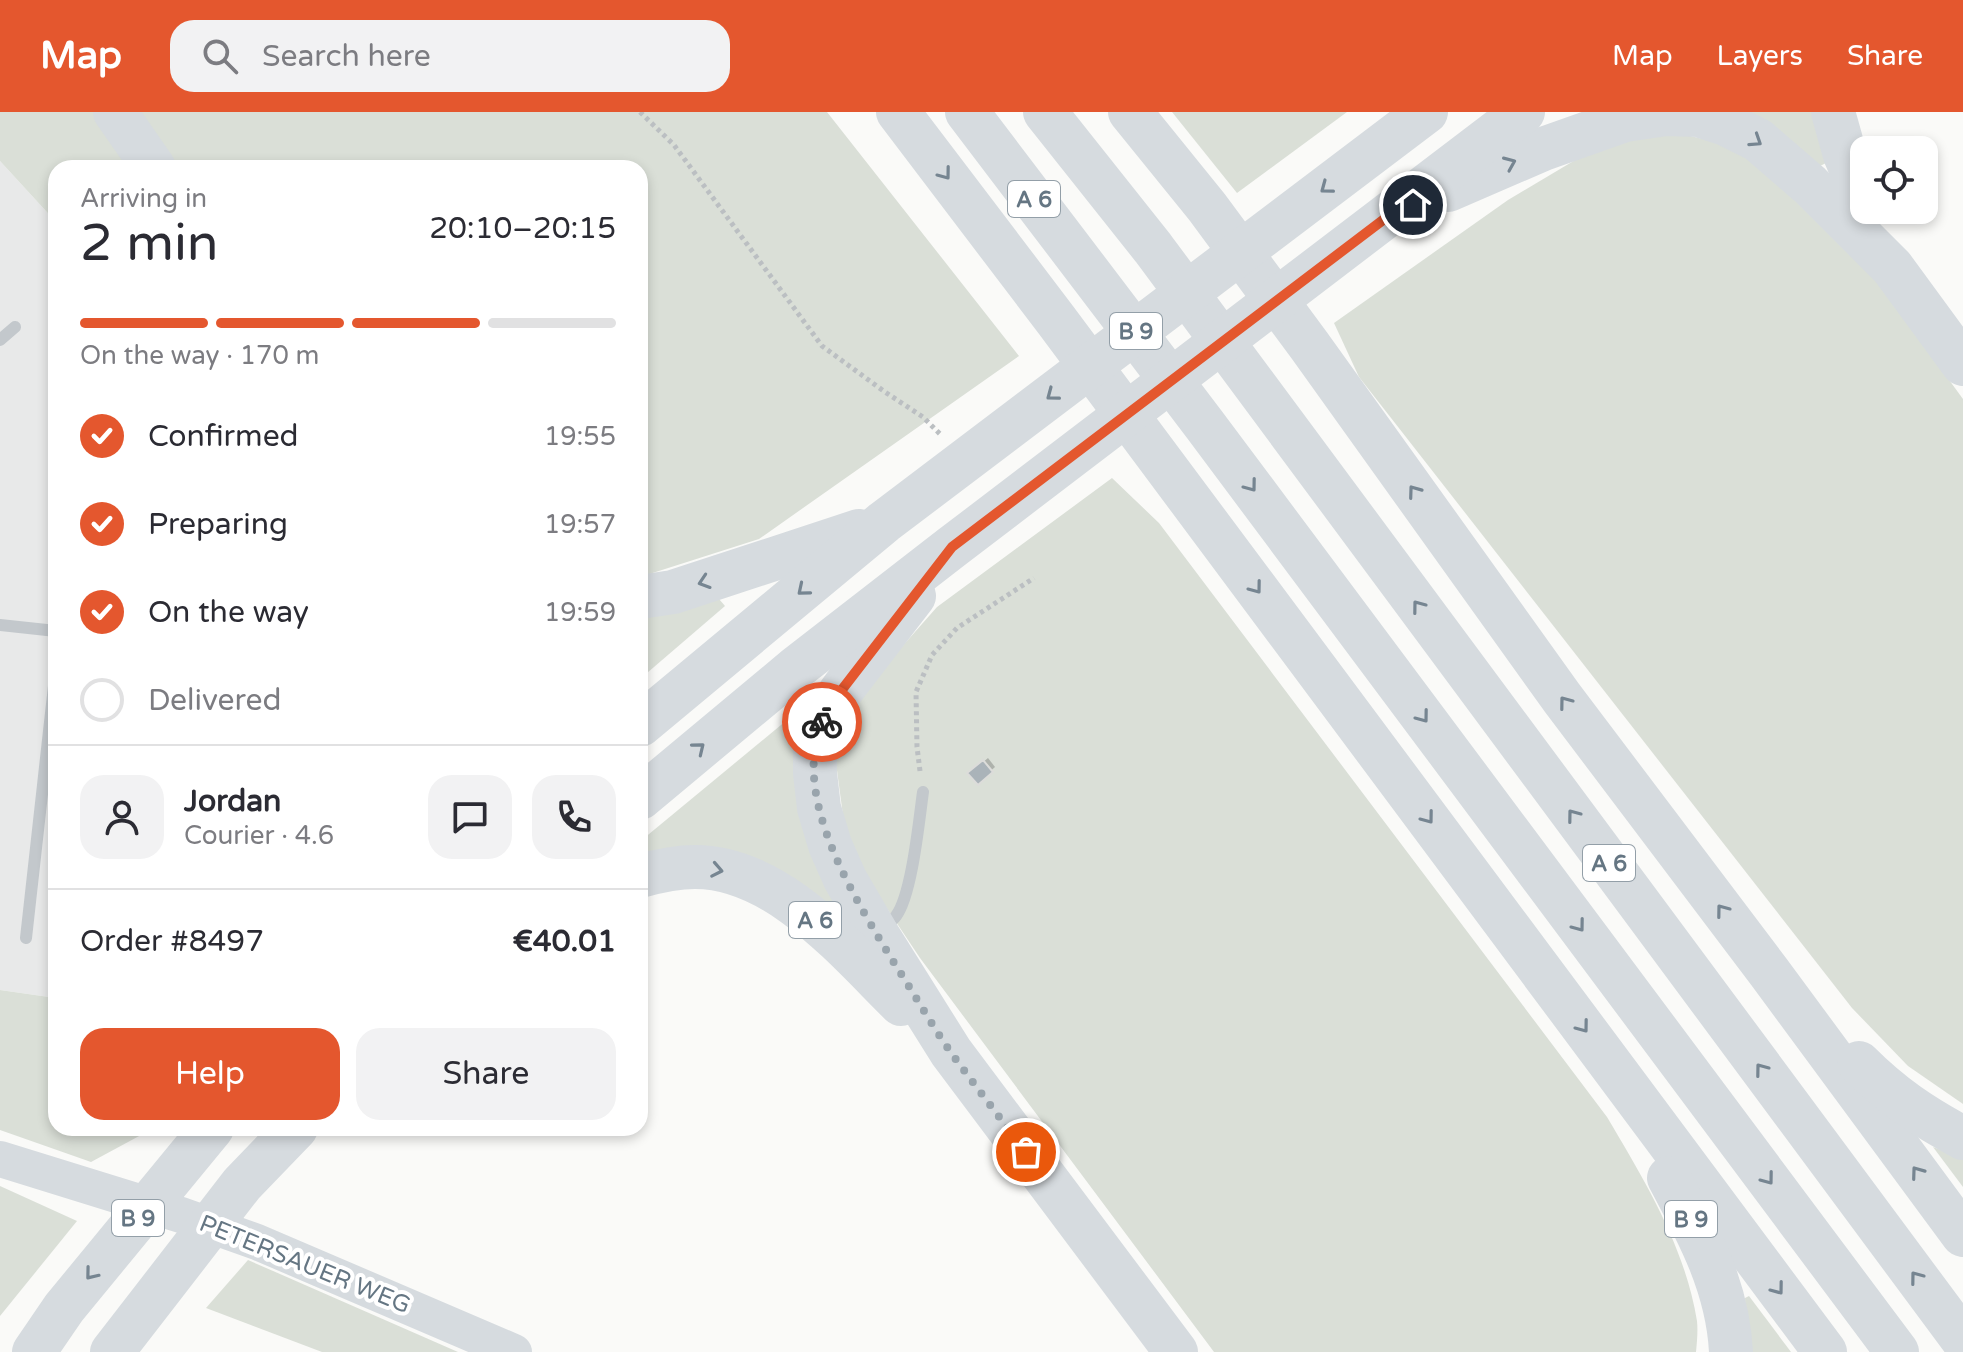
<!DOCTYPE html>
<meta charset="utf-8">
<style>
:root{--surface:#fff;--page:#f2f2f3;--text:#2b2b33;--muted:#7c7c81;--line:#e1e1e2;--accent:#e4572e}
body{margin:0;font-family:"Varela Round",sans-serif;background:var(--page);color:var(--text);height:100vh;display:flex;flex-direction:column;font-size:30px;white-space:nowrap}
*{box-sizing:border-box;margin:0}
p{font-size:26px;color:var(--muted)}
.icon{flex:none;width:44px;height:44px;fill:none;stroke:currentColor;stroke-width:2;stroke-linecap:round;stroke-linejoin:round}
.map{position:relative;flex:1;overflow:hidden}
.panel{position:absolute;left:48px;top:48px;width:600px;height:976px;display:flex;flex-direction:column;background:var(--surface);border-radius:24px;box-shadow:0 4px 12px #0003}
.panel>*{flex:none}
.buttons{position:absolute;left:1850px;top:24px;display:grid;gap:16px}
.buttons a{display:grid;place-items:center;width:88px;height:88px;border-radius:16px;background:var(--surface);box-shadow:0 4px 12px #0003;font-size:40px}
.pin{position:absolute;display:grid;place-items:center;width:68px;height:68px;color:#fff;margin:-34px;border:4px solid #fff;border-radius:50%;box-shadow:0 2px 8px #0007}
.courier{position:absolute;display:grid;place-items:center;width:80px;height:80px;margin:-40px;border:6px solid #e4572e;border-radius:50%;background:#fff;color:#222;box-shadow:0 2px 10px #0007}
.headline em{font-style:normal;font-weight:600}
.headline div{display:flex;flex-direction:column-reverse}
.headline{display:flex;align-items:center;justify-content:space-between;height:136px;padding:0 32px}
h1{font-size:52px;font-weight:600;line-height:60px}
.bar{display:grid;grid-template-columns:repeat(4,1fr);gap:12px 8px;align-content:center;height:96px;padding:0 32px}
.bar i{height:10px;border-radius:6px;background:var(--line)}
.bar .selected{background:var(--accent)}
.bar p{grid-column:span 4}
.line{display:flex;align-items:center;gap:20px;padding:0 32px;border-top:2px solid var(--line)}
.line div{flex:1}
.round{display:grid;place-items:center;flex:none;width:84px;height:84px;border-radius:24px;background:var(--page)}
ol{padding:0 32px;list-style:none}
li{display:flex;align-items:center;gap:24px;height:88px}
li p{margin-inline-start:auto}
li .icon{padding:8px;border-radius:50%;background:var(--accent);color:#fff;stroke-width:4}
li:last-child{color:var(--muted)}
li i{width:44px;height:44px;border:4px solid var(--line);border-radius:50%}
.button{display:flex;gap:16px;margin-top:auto;padding:16px 32px}
.button a{flex:1;height:92px;border-radius:24px;background:var(--accent);color:#fff;font-size:32px;font-weight:600;line-height:92px;text-align:center}
.button a+a{background:var(--page);color:var(--text)}
header{display:flex;align-items:center;gap:48px;box-sizing:border-box;height:112px;padding:0 40px;background:var(--accent);color:#fff}
header strong{font-size:38px}
nav{display:flex;gap:44px;margin-inline-start:auto;font-size:28px}
.search{width:560px;height:72px;background:var(--page);display:flex;align-items:center;gap:20px;box-sizing:border-box;padding:0 28px;border-radius:24px;color:var(--muted);font-size:30px}
.map>svg:first-child{display:block}
.built{fill:#e8e9e9}
.green{fill:#dadfd7}
.shadow{fill:#0003}
.building{fill:#aab3b9;stroke:#dcdcda;stroke-width:2}
.lines{fill:none;stroke-linecap:round;stroke-linejoin:round}
.path{stroke:#bbbfc2;stroke-width:5;stroke-dasharray:4 4;stroke-linecap:butt}
.lane{stroke:#c3c8cc;stroke-width:12}
.secondary{stroke:#d6dbdf;stroke-width:36}
.highway{stroke:#d6dbdf;stroke-width:44}
.oneway{stroke:#768591}
.done{stroke:#99a4ac;stroke-width:8;stroke-dasharray:0 14.4}
.route{stroke:#e4572e;stroke-width:10}
.labels{text-anchor:middle;stroke-width:8;stroke-linejoin:round;paint-order:stroke}
.shield{fill:#fff;stroke:#939fa8;stroke-width:2}
.shield-label{font-size:22px;font-weight:bold;fill:#657683}
.street-label{font-size:24px;fill:#657683;stroke:#fff}
</style>
<header>
<strong>Map</strong>
<div class="search"><svg class="icon" aria-label="search" viewBox="0 0 24 24"><circle cx="10" cy="10" r="6"/><path d="M15 15l6 6"/></svg>Search here</div>
<nav><a>Map</a><a>Layers</a><a>Share</a></nav>
</header>
<div class="map">
<svg width="1963" height="1240" viewBox="0 0 1963 1240">
<rect width="100%" height="100%" fill="#fafaf8"/>
<!-- built -->
<polygon class="built" points="0,49 56,110 56,886 0,878"/>
<!-- green -->
<g class="green">
<polygon points="0,0 827,0 1019,244 759,427 640,465 640,56 56,56 56,110 0,49"/>
<polygon points="1172,0 1347,0 1237,81"/>
<polygon points="1735,0 1819,0 1826,51 1820,54"/>
<polygon points="1682,22 1745,37 1851,134 1963,287 1963,992 1908,954 1852,896 1359,265 1334,211 1508,88 1592,38 1642,23"/>
<path d="M1112,366L1159,411L1607,1005C1645,1069 1685,1135 1697,1209C1698,1219 1697,1230 1696,1240H1214L920,846L868,768L844,711L836,651L854,589L937,495Z"/>
<polygon points="719,487 725,494 640,567 640,502"/>
<path d="M787,608C794,609 797,611 800,618L839,793L837,798L831,799L648,741L643,735V727Z"/>
<polygon points="0,878 56,886 56,1016 154,1016 91,1050 0,1018"/>
<polygon points="1933,1035 1963,1046 1963,1075"/>
<polygon points="0,1074 77,1109 0,1204"/>
<polygon points="248,1148 458,1240 322,1240 206,1196"/>
<polygon points="1749,1184 1791,1240 1747,1240 1745,1186"/>
</g>
<!-- shadow -->
<polygon class="shadow" points="988,646 995,655 978,670 970,661"/>
<!-- building -->
<polygon class="building" points="983,648 993,660 978,673 967,661"/>
<g class="lines">
<!-- path -->
<g class="path">
<polyline points="640,0 674,33 822,234 885,280 923,305 940,322"/>
<polyline points="920,659 917,635 916,580 932,543 957,516 1034,466"/>
</g>
<!-- lane -->
<g class="lane">
<polyline points="0,228 15,215"/>
<polyline points="0,513 56,519"/>
<path d="M882,817C886,813 892,809 896,804C912,783 919,708 923,680"/>
<polyline points="26,826 56,556"/>
</g>
<!-- secondary -->
<polyline class="secondary" points="0,1047 181,1103 257,1130 514,1240"/>
<!-- highway -->
<g class="highway">
<polyline points="115,0 154,56"/>
<polyline points="898,0 1056,208 1825,1240"/>
<polyline points="967,0 1204,312 1897,1240"/>
<polyline points="1045,0 1153,136 1963,1228"/>
<polyline points="1130,0 1207,95 1309,233 1562,586 1769,860 1963,1123"/>
<polyline points="1833,0 1845,43 1864,88"/>
<polyline points="1448,78 1543,37 1625,8 1666,2 1698,3 1726,12 1758,28 1810,73 1892,155 1963,252"/>
<polyline points="914,484 844,575 830,594 820,613 815,635 815,661 819,696 830,733 845,767 877,822 951,940 1176,1240"/>
<polyline points="640,485 673,480 859,419"/>
<polyline points="640,613 884,410 1426,0"/>
<polyline points="640,686 796,556 952,435 1523,0"/>
<path d="M640,764C658,759 676,755 695,755C778,755 846,838 901,892"/>
<path d="M1859,951C1892,984 1922,1004 1963,1026"/>
<path d="M1669,1066C1699,1122 1728,1176 1731,1240"/>
<polyline points="34,1240 64,1196 212,1016"/>
<polyline points="112,1240 242,1072 296,1016"/>
</g>
</g>
<!-- one-way arrows -->
<defs><path id="oneway-chevron" d="M-2-3.5L2.5 0L-2 3.5" fill="none" stroke-width="1.6" stroke-linecap="round" stroke-linejoin="round" transform="scale(2)"/></defs>
<g class="oneway">
<use href="#oneway-chevron" transform="translate(1756 29) rotate(33)"/>
<use href="#oneway-chevron" transform="translate(1510 51) rotate(-23)"/>
<use href="#oneway-chevron" transform="translate(945 62) rotate(53)"/>
<use href="#oneway-chevron" transform="translate(1326 76) rotate(143)"/>
<use href="#oneway-chevron" transform="translate(1052 283) rotate(143)"/>
<use href="#oneway-chevron" transform="translate(1251 374) rotate(53)"/>
<use href="#oneway-chevron" transform="translate(1414 379) rotate(-126)"/>
<use href="#oneway-chevron" transform="translate(704 470) rotate(162)"/>
<use href="#oneway-chevron" transform="translate(1256 476) rotate(53)"/>
<use href="#oneway-chevron" transform="translate(803 478) rotate(140)"/>
<use href="#oneway-chevron" transform="translate(1418 494) rotate(-127)"/>
<use href="#oneway-chevron" transform="translate(1565 590) rotate(-127)"/>
<use href="#oneway-chevron" transform="translate(1423 605) rotate(53)"/>
<use href="#oneway-chevron" transform="translate(699 636) rotate(-39)"/>
<use href="#oneway-chevron" transform="translate(1573 703) rotate(-127)"/>
<use href="#oneway-chevron" transform="translate(1428 706) rotate(53)"/>
<use href="#oneway-chevron" transform="translate(717 758) rotate(11)"/>
<use href="#oneway-chevron" transform="translate(1722 798) rotate(-127)"/>
<use href="#oneway-chevron" transform="translate(1579 814) rotate(53)"/>
<use href="#oneway-chevron" transform="translate(1583 915) rotate(53)"/>
<use href="#oneway-chevron" transform="translate(1761 957) rotate(-127)"/>
<use href="#oneway-chevron" transform="translate(1917 1060) rotate(-126)"/>
<use href="#oneway-chevron" transform="translate(1768 1067) rotate(53)"/>
<use href="#oneway-chevron" transform="translate(91 1162) rotate(129)"/>
<use href="#oneway-chevron" transform="translate(1916 1165) rotate(-127)"/>
<use href="#oneway-chevron" transform="translate(1778 1177) rotate(53)"/>
</g>
<g class="lines">
<!-- done -->
<path class="done" d="M822,610C790,687 857,790 896,854C915,883 932,914 952,942C976,975 1001,1007 1026,1040"/>
<!-- route -->
<polyline class="route" points="822,610 830,594 844,575 952,435 1387,105 1413,93"/>
</g>
<g class="labels">
<!-- shield labels -->
<g class="shield">
<rect x="1008" y="69" width="52" height="36" rx="6"/>
<rect x="1110" y="201" width="52" height="36" rx="6"/>
<rect x="1583" y="733" width="52" height="36" rx="6"/>
<rect x="789" y="790" width="52" height="36" rx="6"/>
<rect x="112" y="1088" width="52" height="36" rx="6"/>
<rect x="1665" y="1089" width="52" height="36" rx="6"/>
</g>
<g class="shield-label">
<text x="1034" y="95">A 6</text>
<text x="1136" y="227">B 9</text>
<text x="1609" y="759">A 6</text>
<text x="815" y="816">A 6</text>
<text x="138" y="1114">B 9</text>
<text x="1691" y="1115">B 9</text>
</g>
<!-- street labels -->
<g class="street-label">
<text transform="translate(305 1152) rotate(22)" y="8">PETERSAUER WEG</text>
</g>
</g>
</svg>
<div class="buttons">
<a><svg class="icon" aria-label="locate" viewBox="0 0 24 24"><circle cx="12" cy="12" r="6"/><path d="M12 2v4M12 18v4M2 12h4M18 12h4"/></svg></a>
</div>
<div class="pin" style="left:1026px;top:1040px;background:#ea580c"><svg class="icon" aria-label="bag" viewBox="0 0 24 24"><path d="M5 8h14l-1 12H6zM9 8a3 3 0 0 1 6 0"/></svg></div>
<div class="pin" style="left:1413px;top:93px;background:#1f2937"><svg class="icon" aria-label="home" viewBox="0 0 24 24"><path d="M3 11l9-7 9 7M6 9v11h12V9"/></svg></div>
<div class="courier" style="left:822px;top:610px"><svg class="icon" aria-label="bike" viewBox="0 0 24 24"><circle cx="6" cy="16" r="4"/><circle cx="18" cy="16" r="4"/><path d="M6 16l4-8h5l3 8M10 8l3 8H6M13 5h3"/></svg></div>
<section class="panel">
<div class="headline"><div><h1>2 min</h1><p>Arriving in</p></div><em>20:10–20:15</em></div>
<div class="bar"><i class="selected"></i><i class="selected"></i><i class="selected"></i><i></i><p>On the way · 170 m</p></div>
<ol>
<li><svg class="icon" aria-label="check" viewBox="0 0 24 24"><path d="M5 12l5 5 9-10"/></svg>Confirmed<p>19:55</p></li>
<li><svg class="icon" aria-label="check" viewBox="0 0 24 24"><path d="M5 12l5 5 9-10"/></svg>Preparing<p>19:57</p></li>
<li><svg class="icon" aria-label="check" viewBox="0 0 24 24"><path d="M5 12l5 5 9-10"/></svg>On the way<p>19:59</p></li>
<li><i></i>Delivered</li>
</ol>
<div class="line" style="height:144px"><a class="round"><svg class="icon" aria-label="person" viewBox="0 0 24 24"><circle cx="12" cy="8" r="4"/><path d="M4 21q1-7 8-7t8 7"/></svg></a><div><b>Jordan</b><p>Courier · 4.6</p></div><a class="round"><svg class="icon" aria-label="chat" viewBox="0 0 24 24"><path d="M4 5h16v11H9l-5 4z"/></svg></a><a class="round"><svg class="icon" aria-label="phone" viewBox="0 0 24 24"><path d="M5 4h4l2 5-3 2q2 4 5 5l2-3 5 2v4C11 20 4 13 5 4z"/></svg></a></div>
<div class="line" style="height:104px"><div>Order #8497</div><b>€40.01</b></div>
<div class="button"><a>Help</a><a>Share</a></div>
</section>
</div>
